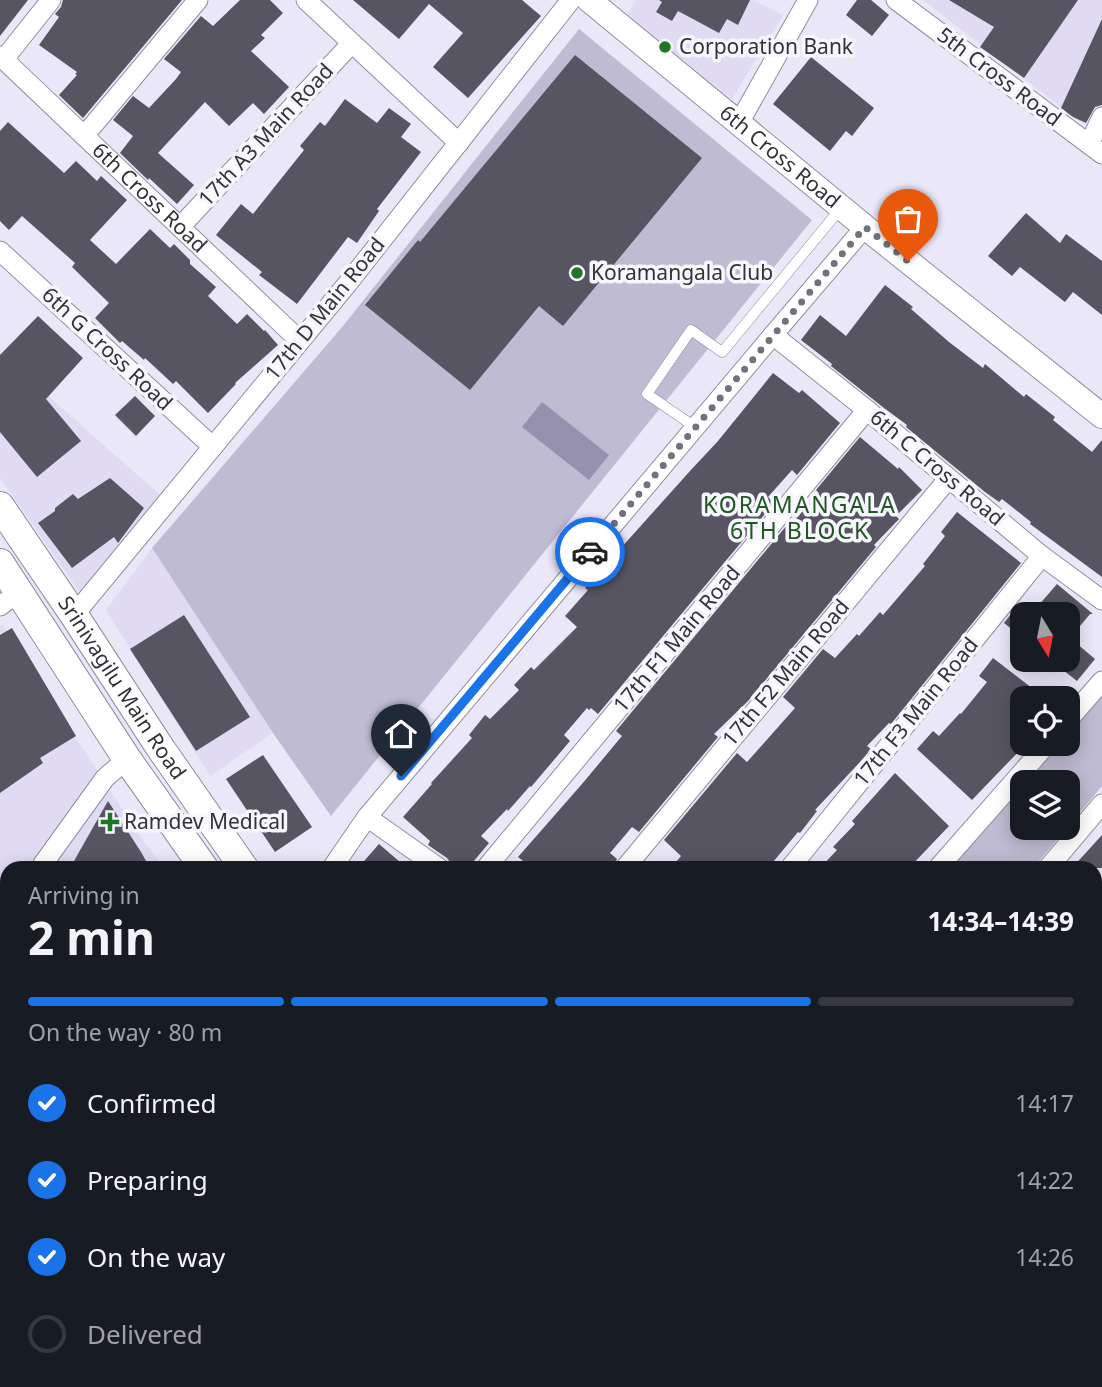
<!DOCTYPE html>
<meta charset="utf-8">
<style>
:root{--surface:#171b24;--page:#242831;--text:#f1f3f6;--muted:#9ea1a6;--line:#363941;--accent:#1a73e8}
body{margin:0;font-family:"Noto Sans",sans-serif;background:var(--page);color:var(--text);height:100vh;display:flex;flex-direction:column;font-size:26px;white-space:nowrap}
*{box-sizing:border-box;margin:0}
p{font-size:23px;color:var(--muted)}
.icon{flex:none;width:38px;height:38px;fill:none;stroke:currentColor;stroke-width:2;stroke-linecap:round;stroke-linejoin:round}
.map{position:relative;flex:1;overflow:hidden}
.sheet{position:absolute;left:0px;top:861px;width:1102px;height:527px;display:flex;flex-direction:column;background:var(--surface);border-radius:21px 21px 0 0;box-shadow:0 4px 18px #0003}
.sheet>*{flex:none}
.needle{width:46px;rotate:170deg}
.fabs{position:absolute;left:1010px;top:602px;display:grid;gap:14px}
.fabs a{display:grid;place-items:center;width:70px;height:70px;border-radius:14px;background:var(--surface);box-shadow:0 4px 18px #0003;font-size:35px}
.pin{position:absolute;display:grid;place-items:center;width:60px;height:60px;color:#fff;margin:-72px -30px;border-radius:50% 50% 50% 0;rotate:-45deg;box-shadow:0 0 7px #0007}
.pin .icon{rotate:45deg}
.courier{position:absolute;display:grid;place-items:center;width:70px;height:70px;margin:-35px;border:5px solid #1a73e8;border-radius:50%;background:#fff;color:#222;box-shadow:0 2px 9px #0007}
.summary em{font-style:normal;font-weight:700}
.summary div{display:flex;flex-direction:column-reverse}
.summary{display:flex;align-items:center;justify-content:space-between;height:119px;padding:0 28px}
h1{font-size:46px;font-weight:700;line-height:52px}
.bar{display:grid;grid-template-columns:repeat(4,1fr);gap:10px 7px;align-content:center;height:84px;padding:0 28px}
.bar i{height:9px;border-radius:5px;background:var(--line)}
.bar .on{background:var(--accent)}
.bar p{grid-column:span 4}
ol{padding:0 28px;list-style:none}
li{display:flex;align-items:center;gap:21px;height:77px}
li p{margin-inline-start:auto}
li .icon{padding:7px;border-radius:50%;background:var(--accent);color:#fff;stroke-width:4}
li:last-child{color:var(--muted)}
li i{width:38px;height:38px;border:4px solid var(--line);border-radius:50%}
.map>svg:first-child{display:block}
.built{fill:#e0dbf3}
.green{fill:#bfbbd2}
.water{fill:#9791b0}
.building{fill:#575562}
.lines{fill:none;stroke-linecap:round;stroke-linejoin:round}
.service-casing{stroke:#918e9d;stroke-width:11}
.minor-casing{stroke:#918e9d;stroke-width:21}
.tertiary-casing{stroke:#918e9d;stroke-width:26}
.secondary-casing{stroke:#918e9d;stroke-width:30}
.service{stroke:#fff;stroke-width:10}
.minor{stroke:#fff;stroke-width:19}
.tertiary{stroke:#fff;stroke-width:24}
.secondary{stroke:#fff;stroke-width:28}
.done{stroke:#73717b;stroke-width:7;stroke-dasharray:0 12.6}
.route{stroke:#1a73e8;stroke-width:9}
.poi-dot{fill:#1e7725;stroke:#f7f6fd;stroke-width:2.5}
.labels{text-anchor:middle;stroke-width:7;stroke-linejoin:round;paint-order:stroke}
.poi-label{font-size:21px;fill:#333238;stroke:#f7f6fd;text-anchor:start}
.street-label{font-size:21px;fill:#333238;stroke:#f7f6fd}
.neighbourhood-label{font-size:23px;letter-spacing:2px;fill:#215723;stroke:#f7f6fd}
</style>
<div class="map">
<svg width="1102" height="1387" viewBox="0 0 1102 1387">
<rect width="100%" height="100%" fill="#eae7f8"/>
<!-- built -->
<g class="built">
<polygon points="636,0 753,0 783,15 732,99 627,15"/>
<polygon points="923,0 1102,0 1102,75 1080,122"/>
<polygon points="0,353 161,496 81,594 0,478"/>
<polygon points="152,548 273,733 210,776 106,610"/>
<polygon points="3,625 139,835 164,868 7,868 7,950 2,948 0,926 0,626"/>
<polygon points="180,1381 428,1381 436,1387 179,1387"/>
<polygon points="927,1381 1050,1381 1059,1387 936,1387"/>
</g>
<!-- green -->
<g class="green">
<polygon points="579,29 812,220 331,816 273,733 152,548 343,326"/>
<polygon points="1102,690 1102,786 1068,827 1068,782 1024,782 1057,744 1068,744 1068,731"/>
<polygon points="1022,785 1022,828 1067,828 1033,868 952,868"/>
</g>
<!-- water -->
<polygon class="water" points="542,402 609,455 589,480 522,427"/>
<!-- building -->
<g class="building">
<polygon points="0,0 28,0 0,36"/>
<polygon points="63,0 182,0 83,118 59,95 77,75 75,74 77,72 39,45 59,17 55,14 61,7"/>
<polygon points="240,0 270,0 283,13 261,35 265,38 251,51 289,87 264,114 253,103 229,126 205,102 158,153 194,185 177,204 149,178 148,180 120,153 133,136 113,120 133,96 149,108 176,79 181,72 164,59 201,16 213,26"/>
<polygon points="353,0 522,0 541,16 468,98 433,67 463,33 429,4 399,39"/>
<polygon points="659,0 750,0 738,25 727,19 719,33 678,11 672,21 656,12 662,2"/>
<polygon points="857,0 871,0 889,15 872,36 846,15"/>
<polygon points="949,0 1078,0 1024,78 980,47 994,27"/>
<polygon points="1102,19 1102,105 1095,107 1086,123 1073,117 1061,108"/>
<polygon points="575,55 702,158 563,326 539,306 470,390 365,305 418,240 420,242"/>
<polygon points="811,57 874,108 852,136 846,131 830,151 773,104"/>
<polygon points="345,99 377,123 389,108 411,124 401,137 421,152 377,209 379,211 357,243 348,237 297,304 259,275 262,272 216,235 241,204 253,214 304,150 300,146 320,122 325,126"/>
<polygon points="8,122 64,173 76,161 97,181 101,176 127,200 90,240 116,264 150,229 170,248 174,244 190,260 190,264 216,287 208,296 237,324 247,314 264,331 265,330 278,345 235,383 236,384 208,413 176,381 173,384 145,358 144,360 122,341 120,343 95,318 109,303 72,267 75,263 22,216 9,230 0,221 0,131"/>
<polygon points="1026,213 1060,243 1066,234 1102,261 1102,315 1073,292 1065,302 1020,267 1012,276 988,256"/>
<polygon points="885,285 913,307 911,309 949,342 983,368 985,364 1024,397 1026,394 1055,417 1053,420 1092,452 1102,440 1102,577 1030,524 1031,522 1002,499 999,502 985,492 906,427 907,425 884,408 831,366 832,364 801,340 820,315 846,336"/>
<polygon points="38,316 83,358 46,399 81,441 37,477 0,432 0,355"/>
<polygon points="773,373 799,393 802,390 840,423 797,475 792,470 768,497 774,503 598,714 591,708 589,710 587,708 564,735 570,741 531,787 530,786 508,811 507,809 481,836 489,843 468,868 451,868 450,862 447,858 428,845 430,841 403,817 432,784 431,783 472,738 469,735 485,715 490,719 519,690 514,685 531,667 534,670 577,627 565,616 588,590 585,588 690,471 718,441"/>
<polygon points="135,396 155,416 136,436 115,415"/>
<polygon points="860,437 898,469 899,467 922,490 896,516 899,519 874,545 876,547 748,701 714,734 718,737 639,832 632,827 610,853 617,859 613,868 532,868 518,857 582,784 622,736 616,731 792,519 794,521 819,493 816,490"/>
<polygon points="110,478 144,508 118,543 114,537 72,568 38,523 55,511 55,508 73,494 78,499"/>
<polygon points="957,512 1021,563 891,724 889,723 867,746 871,749 860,762 815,810 817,811 800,833 798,832 768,868 671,868 681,856 664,840 737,753 747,762 795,708 783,697 823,649 835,658 857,634 859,636 880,612 883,615 925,566 923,564 945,536 941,532"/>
<polygon points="1057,584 1093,614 1090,614 1070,638 1095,659 1077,681 1050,660 1068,660 1068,614 1031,614"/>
<polygon points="1018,605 1022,608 1022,637 1004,623"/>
<polygon points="184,615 250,717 196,751 130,649"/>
<polygon points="12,628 76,736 40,758 43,763 0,793 0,635"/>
<polygon points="993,658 1045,698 1022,698 1022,748 972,800 917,749 933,731 939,736 960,713 961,714 987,682 979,676"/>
<polygon points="263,755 312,827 275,852 226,779"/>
<polygon points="895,773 949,826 909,868 820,868 837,850 833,847 855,824 852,821"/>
<polygon points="108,801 141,852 150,868 70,868"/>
<polygon points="1102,835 1102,868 1072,868"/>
<polygon points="379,844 407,868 358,868"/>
</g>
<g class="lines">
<defs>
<g id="service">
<polyline points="695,427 647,394 691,330 722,352 724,350 841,208"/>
<polyline points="421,1381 430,1387"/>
<polyline points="244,1387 246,1381"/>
<polyline points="642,1387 647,1381"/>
</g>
<g id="minor">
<polyline points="306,0 459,143"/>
<polyline points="896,0 1102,154"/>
<path id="s1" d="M0,56L300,341"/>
<polyline points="4,59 51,0"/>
<polyline points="739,123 808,0"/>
<polyline points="84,136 198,0"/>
<polyline points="1089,144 1102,117"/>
<polyline points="180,227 351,44"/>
<polyline points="0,251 213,447"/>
<polyline points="773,335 867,410 1042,556 1102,600"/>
<polyline points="0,606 20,591"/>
<polyline points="74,615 348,283 571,0"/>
<polyline points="1068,720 1102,681"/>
<polyline points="367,817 439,868"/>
<polyline points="43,864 105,778 127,759"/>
<polyline points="332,868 367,817 773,335 865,227"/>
<polyline points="486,868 867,410"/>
<polyline points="625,868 948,479"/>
<polyline points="790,868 1042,556"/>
<polyline points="938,868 1047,744"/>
<polyline points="1048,868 1102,804"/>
<polyline points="0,1177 7,1174"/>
<polyline points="0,1224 7,1221"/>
<polyline points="1096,1303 1102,1295"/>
<polyline points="0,1341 7,1347"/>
<polyline points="1096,1345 1102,1349"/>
<polyline points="43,1381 50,1387"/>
</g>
<g id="tertiary">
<path id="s2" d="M589,0L865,227L1102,416"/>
<polyline points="1096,1072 1102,1064"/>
</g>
<g id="secondary">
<path id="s3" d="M0,506L74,615L159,746L244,868"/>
<polyline points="0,563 127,759 204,868"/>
<polyline points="832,1381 841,1387"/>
<polyline points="885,1381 895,1387"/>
</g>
</defs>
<!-- service casing -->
<use href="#service" class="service-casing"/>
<!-- minor casing -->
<use href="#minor" class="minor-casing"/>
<!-- tertiary casing -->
<use href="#tertiary" class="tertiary-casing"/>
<!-- secondary casing -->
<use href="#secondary" class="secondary-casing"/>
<!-- service -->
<use href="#service" class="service"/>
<!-- minor -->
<use href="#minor" class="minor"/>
<!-- tertiary -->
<use href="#tertiary" class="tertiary"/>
<!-- secondary -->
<use href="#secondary" class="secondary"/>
</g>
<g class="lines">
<!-- done -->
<polyline class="done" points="590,552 865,227 908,261"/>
<!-- route -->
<polyline class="route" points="401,776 590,552"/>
</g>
<!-- markers -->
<g class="poi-dot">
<circle cx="665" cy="47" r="7"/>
<circle cx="577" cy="273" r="7"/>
<path d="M106.5 811.5h7v7h7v7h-7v7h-7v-7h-7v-7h7z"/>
</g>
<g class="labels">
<!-- poi labels -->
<g class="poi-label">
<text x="679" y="54">Corporation Bank</text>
<text x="591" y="280">Koramangala Club</text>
<text x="124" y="829">Ramdev Medical</text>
</g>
<!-- street labels -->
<g class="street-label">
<text transform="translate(999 77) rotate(37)" y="7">5th Cross Road</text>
<text transform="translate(266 135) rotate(-47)" y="7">17th A3 Main Road</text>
<text dy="7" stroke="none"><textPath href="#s2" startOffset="247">6th Cross Road</textPath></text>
<text dy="7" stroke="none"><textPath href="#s1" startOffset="206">6th Cross Road</textPath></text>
<text transform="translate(325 309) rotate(-51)" y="7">17th D Main Road</text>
<text transform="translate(107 349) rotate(43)" y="7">6th G Cross Road</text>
<text transform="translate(937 468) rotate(40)" y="7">6th C Cross Road</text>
<text transform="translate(677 639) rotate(-50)" y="7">17th F1 Main Road</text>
<text transform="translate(786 673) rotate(-50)" y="7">17th F2 Main Road</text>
<text dy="7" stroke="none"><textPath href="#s3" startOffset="219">Srinivagilu Main Road</textPath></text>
<text transform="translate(916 712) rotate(-51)" y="7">17th F3 Main Road</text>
</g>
<!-- neighbourhood labels -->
<g class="neighbourhood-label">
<text x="800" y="513">KORAMANGALA<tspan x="800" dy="26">6TH BLOCK</tspan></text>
</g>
</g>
</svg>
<div class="fabs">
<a><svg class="needle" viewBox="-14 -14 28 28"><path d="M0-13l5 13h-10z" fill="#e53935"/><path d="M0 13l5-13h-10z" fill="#9ea1a6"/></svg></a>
<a><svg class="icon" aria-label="locate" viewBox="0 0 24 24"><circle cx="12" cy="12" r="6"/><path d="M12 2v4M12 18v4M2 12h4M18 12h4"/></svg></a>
<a><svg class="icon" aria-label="layers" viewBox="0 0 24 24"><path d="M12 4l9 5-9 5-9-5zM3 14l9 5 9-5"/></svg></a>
</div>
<div class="pin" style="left:908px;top:261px;background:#ea580c"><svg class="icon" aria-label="bag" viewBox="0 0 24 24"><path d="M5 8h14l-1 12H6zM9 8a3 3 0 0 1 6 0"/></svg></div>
<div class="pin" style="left:401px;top:776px;background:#1f2937"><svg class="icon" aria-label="home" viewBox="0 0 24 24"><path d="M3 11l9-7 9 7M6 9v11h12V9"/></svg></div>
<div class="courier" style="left:590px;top:552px"><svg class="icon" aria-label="car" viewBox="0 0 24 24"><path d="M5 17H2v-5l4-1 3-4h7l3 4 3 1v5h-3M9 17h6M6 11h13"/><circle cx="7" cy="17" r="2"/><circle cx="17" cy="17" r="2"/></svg></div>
<section class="sheet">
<div class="summary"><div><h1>2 min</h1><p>Arriving in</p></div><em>14:34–14:39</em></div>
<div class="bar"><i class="on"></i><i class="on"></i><i class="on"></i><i></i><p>On the way · 80 m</p></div>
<ol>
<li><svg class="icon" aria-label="check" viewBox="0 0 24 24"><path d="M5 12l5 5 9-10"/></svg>Confirmed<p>14:17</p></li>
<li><svg class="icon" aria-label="check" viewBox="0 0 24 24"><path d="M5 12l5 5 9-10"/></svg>Preparing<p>14:22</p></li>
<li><svg class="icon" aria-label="check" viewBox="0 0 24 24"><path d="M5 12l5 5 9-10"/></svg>On the way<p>14:26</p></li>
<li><i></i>Delivered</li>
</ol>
</section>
</div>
